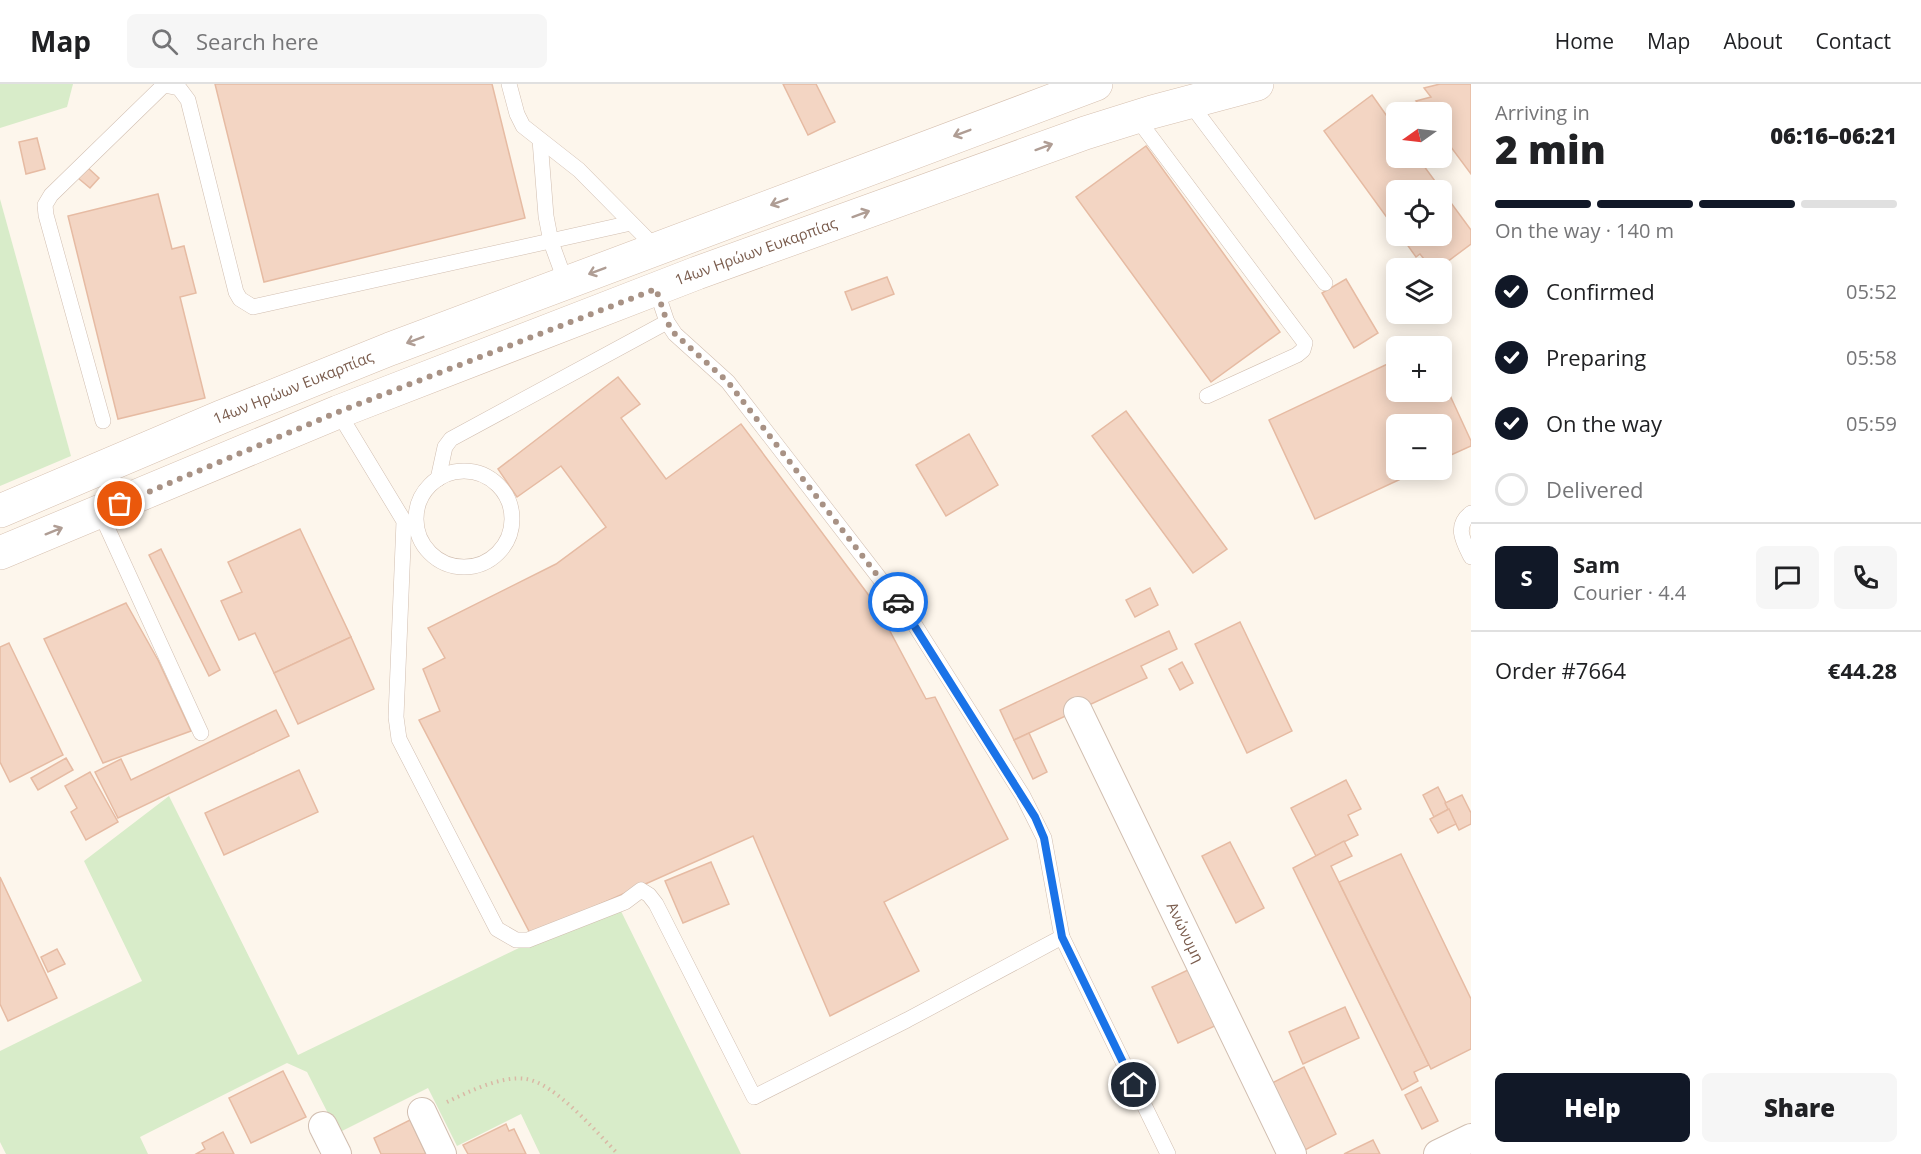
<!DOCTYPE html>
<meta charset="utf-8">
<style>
:root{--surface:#fff;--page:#f6f6f6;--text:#202124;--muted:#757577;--line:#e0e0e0;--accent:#111827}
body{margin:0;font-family:"Open Sans",sans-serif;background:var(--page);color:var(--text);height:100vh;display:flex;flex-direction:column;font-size:22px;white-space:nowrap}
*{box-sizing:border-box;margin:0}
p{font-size:20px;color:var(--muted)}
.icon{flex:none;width:33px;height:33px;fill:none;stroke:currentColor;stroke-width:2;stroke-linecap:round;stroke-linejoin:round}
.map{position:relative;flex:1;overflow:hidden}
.side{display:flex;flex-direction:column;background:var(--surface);width:450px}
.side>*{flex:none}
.needle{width:39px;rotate:256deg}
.tools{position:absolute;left:1386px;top:18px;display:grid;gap:12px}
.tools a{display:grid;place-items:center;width:66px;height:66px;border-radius:9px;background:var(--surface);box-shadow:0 3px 15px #0003;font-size:30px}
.pin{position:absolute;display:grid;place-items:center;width:51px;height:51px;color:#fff;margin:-26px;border:3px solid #fff;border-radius:50%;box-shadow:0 2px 6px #0007}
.courier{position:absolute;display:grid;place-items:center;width:60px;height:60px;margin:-30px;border:4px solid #1a73e8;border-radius:50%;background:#fff;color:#222;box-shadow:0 2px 8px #0007}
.headline em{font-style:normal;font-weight:800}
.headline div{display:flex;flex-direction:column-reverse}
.headline{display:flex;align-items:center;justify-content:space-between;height:102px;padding:0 24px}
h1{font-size:39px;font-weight:800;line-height:45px}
.bar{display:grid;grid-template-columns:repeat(4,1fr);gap:9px 6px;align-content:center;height:72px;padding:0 24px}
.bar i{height:8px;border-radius:4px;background:var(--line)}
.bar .on{background:var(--accent)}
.bar p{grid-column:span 4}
.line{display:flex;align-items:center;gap:15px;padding:0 24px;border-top:2px solid var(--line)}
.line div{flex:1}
.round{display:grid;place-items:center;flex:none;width:63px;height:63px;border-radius:9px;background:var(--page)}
ol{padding:0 24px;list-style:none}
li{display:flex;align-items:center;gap:18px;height:66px}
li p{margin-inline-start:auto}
li .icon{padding:6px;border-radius:50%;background:var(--accent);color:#fff;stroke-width:4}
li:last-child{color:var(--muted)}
li i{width:33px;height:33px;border:3px solid var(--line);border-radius:50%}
.button{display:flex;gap:12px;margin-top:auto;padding:12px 24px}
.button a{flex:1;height:69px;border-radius:9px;background:var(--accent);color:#fff;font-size:24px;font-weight:800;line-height:69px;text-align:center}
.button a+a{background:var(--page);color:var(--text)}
header{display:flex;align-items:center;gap:36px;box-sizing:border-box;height:84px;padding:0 30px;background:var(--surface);border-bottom:2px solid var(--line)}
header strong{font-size:28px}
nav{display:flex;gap:33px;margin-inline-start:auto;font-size:21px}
.search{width:420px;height:54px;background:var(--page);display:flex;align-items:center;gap:15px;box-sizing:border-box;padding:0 21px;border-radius:9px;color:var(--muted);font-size:22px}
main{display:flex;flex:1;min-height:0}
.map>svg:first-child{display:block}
.green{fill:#d8ecc9}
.building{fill:#f3d5c3;stroke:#e6bba3;stroke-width:1.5}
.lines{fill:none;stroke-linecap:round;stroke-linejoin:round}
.lane-casing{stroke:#d1beb0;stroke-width:16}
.street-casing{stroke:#d1beb0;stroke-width:30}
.secondary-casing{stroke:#d6c0b0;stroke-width:34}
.path{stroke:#d9b8a5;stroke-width:4;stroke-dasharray:1.5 4.5;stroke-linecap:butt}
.lane{stroke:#fff;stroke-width:15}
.street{stroke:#fff;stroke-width:28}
.secondary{stroke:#fff;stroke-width:33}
.oneway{stroke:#af9d94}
.done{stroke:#a89285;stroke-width:6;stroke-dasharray:0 10.8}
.route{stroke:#1a73e8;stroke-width:8}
.labels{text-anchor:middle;stroke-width:5;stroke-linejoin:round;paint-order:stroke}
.street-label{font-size:15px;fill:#7a5c4d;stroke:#fffaf3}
</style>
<header>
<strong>Map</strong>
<div class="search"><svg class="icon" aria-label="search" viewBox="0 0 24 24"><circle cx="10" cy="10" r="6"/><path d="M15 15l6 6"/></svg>Search here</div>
<nav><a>Home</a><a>Map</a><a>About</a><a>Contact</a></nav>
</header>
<main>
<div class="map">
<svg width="1471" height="1070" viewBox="0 0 1471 1070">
<rect width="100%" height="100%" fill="#fdf6ec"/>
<!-- green -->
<g class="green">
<polygon points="0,0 73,0 67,23 0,44"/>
<polygon points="0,115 71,372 0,402"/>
<polygon points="169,712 298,971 616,817 741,1070 540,1070 521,1030 457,1062 428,1004 338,1049 307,988 287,979 140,1053 148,1070 6,1070 0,1058 0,967 142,897 84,777"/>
</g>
<!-- building -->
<g class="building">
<polygon points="215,0 492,0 525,134 264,198"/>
<polygon points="783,0 816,0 835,38 808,51"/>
<polygon points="1440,0 1471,0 1471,90 1442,51 1442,28 1425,28 1416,17 1431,13 1424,4"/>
<polygon points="1372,11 1396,45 1396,74 1418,74 1471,146 1471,160 1439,184 1431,184 1420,170 1416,173 1401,152 1442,152 1442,106 1396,106 1396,146 1324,47"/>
<polygon points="37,54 45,85 26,90 19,58"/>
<polygon points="1146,62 1280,248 1211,298 1076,113"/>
<polygon points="87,83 99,94 90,104 78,94"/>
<polygon points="158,110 172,165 184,162 196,209 180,213 205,314 118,335 68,132"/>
<polygon points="887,193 894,210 852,226 845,208"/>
<polygon points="1346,195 1378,249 1354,264 1322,209"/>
<polygon points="1396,276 1396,308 1442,308 1442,294 1471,357 1471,362 1442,375 1442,340 1396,340 1396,386 1420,386 1315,435 1269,336"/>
<polygon points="618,293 640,320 621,334 666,395 741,340 876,521 926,615 935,613 1008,755 884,818 919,887 830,932 753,752 531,851 419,636 440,627 423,585 445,574 428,544 556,480 606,443 561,382 517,413 498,385"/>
<polygon points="1126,327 1227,465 1193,489 1092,352"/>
<polygon points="969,350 998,401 946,432 916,381"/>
<polygon points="300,445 351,553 274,589 255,549 239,556 221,517 242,508 228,478"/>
<polygon points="161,465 220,586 209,592 149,471"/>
<polygon points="1150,504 1158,521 1135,533 1126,516"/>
<polygon points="126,519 158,576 191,647 103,679 44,555"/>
<polygon points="1240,538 1292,647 1247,669 1195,560"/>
<polygon points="1169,547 1177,565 1141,582 1147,594 1014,656 1000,626"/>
<polygon points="351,553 374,605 298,640 274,589"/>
<polygon points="9,559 63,671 10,698 0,678 0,563"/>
<polygon points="1182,578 1193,599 1180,606 1169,585"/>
<polygon points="276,626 289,652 118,734 95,688 121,675 131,696"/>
<polygon points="1029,649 1047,688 1033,695 1014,656"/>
<polygon points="66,674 73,686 38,706 31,694"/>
<polygon points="299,686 318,728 224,771 205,729"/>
<polygon points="90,688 118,738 86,756 71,728 77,724 65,702"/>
<polygon points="1346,696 1361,725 1348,731 1358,751 1316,772 1291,724"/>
<polygon points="1438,703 1449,725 1434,733 1423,711"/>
<polygon points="1462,711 1471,729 1471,740 1459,746 1445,719"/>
<polygon points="1449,725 1456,740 1438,749 1430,735"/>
<polygon points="1344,757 1352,772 1331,782 1429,981 1414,988 1418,997 1402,1006 1293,784"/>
<polygon points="1230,758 1264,824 1236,839 1202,772"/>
<polygon points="1401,770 1471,915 1471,965 1431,985 1339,798"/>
<polygon points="711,778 729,820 683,839 665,797"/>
<polygon points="0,793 57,914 8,937 0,920"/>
<polygon points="57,865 65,880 48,888 41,873"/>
<polygon points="1190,885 1217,941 1178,959 1152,903"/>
<polygon points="1345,923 1359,954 1303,980 1289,948"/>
<polygon points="1304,983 1336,1050 1303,1067 1270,1000"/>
<polygon points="283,987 306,1033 251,1059 229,1014"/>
<polygon points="1421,1003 1438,1037 1422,1045 1405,1011"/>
<polygon points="410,1036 426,1070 381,1070 374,1054"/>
<polygon points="506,1040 509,1047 514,1045 526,1070 468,1070 463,1061"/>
<polygon points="223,1048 234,1070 196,1070 205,1065 202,1059"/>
<polygon points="1373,1056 1380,1070 1344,1070"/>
</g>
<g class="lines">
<defs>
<g id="lane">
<polyline points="509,0 517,30 523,42 579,86 656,164"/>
<polyline points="1189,18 1325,199"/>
<polyline points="1136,33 1305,259 1303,266 1297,271 1207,312"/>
<polyline points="540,56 546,132 551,158 566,199"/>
<polyline points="656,205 667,238 675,250 728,298 911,535 1023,712 1044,754 1062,853 1168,1070"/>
<polyline points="338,328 404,437 396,633 399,655 497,845 516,856 528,856 625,818 641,806 649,811 656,820 754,1013 907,936 1062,853"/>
<polyline points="103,337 46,131 45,121 51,111 164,1 179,4 188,16 236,208 240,215 253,223 631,139"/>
<circle cx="464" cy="435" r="48"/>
<polyline points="438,395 445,363 451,355 667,238"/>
<polyline points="100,428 201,649"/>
<path d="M1471,429C1454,442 1463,457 1471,473"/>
</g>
<g id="street">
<path id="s1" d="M1078,627L1292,1070"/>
<polyline points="422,1028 442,1070"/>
<polyline points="323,1042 337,1070"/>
<polyline points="1438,1070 1471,1054"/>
</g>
<g id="secondary">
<path id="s2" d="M0,427L221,333L390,265L1096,0"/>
<path id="s3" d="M0,469L338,328L697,189L1085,49L1152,28L1257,0"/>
</g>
</defs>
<!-- lane casing -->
<use href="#lane" class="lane-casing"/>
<!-- street casing -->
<use href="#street" class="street-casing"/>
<!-- secondary casing -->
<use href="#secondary" class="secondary-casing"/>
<!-- path -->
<path class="path" d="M447,1018C468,1008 502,991 526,995C555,999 597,1049 618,1070"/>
<!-- lane -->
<use href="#lane" class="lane"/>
<!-- street -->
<use href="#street" class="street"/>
<!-- secondary -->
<use href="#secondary" class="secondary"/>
</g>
<!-- one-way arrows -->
<defs><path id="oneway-shaft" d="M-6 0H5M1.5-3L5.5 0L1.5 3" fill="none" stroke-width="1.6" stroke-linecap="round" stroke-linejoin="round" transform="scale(1.5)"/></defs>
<g class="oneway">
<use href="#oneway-shaft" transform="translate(962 49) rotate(159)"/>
<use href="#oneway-shaft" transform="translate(1044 63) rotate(-20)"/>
<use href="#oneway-shaft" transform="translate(779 118) rotate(159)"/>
<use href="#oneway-shaft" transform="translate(861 130) rotate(-20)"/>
<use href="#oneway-shaft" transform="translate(597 187) rotate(159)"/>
<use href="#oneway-shaft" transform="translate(415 256) rotate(159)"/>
<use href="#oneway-shaft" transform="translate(54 447) rotate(-22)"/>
</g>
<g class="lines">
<!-- done -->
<polyline class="done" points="120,420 338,328 656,205 667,238 675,250 728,298 898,518"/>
<!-- route -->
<polyline class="route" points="898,518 910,535 1035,733 1044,754 1062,853 1134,1001"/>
</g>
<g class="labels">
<!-- street labels -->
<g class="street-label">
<text dy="5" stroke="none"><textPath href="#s3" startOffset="814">14ων Ηρώων Ευκαρπίας</textPath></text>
<text dy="5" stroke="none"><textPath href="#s2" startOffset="318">14ων Ηρώων Ευκαρπίας</textPath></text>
<text dy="5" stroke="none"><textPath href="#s1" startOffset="246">Ανώνυμη</textPath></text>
</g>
</g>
</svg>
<div class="tools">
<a><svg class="needle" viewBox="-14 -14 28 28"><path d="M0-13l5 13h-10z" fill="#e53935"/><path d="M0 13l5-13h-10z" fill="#757577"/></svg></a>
<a><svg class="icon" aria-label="locate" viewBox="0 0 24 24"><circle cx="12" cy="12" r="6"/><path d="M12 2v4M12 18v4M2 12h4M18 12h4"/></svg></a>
<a><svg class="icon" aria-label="layers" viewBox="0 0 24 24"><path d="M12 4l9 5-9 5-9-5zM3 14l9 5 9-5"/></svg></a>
<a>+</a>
<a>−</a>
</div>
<div class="pin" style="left:120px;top:420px;background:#ea580c"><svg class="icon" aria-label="bag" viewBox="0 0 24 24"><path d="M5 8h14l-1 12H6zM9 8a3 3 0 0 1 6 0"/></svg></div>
<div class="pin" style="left:1134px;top:1001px;background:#1f2937"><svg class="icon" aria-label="home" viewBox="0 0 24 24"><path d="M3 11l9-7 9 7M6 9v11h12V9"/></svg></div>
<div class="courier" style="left:898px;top:518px"><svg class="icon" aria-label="car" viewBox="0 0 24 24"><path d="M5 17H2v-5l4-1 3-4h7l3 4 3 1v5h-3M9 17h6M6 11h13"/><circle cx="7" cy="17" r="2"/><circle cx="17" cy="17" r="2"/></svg></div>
</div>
<section class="side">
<div class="headline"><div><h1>2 min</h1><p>Arriving in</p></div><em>06:16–06:21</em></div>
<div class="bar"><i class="on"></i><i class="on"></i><i class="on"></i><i></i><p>On the way · 140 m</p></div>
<ol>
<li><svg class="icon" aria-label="check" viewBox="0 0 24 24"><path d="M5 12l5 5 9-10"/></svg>Confirmed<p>05:52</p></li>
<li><svg class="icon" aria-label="check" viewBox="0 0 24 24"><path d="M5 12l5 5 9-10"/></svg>Preparing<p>05:58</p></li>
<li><svg class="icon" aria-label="check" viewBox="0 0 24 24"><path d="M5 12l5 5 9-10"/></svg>On the way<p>05:59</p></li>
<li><i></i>Delivered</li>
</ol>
<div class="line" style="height:108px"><b class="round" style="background:var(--accent);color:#fff">S</b><div><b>Sam</b><p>Courier · 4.4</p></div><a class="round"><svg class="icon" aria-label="chat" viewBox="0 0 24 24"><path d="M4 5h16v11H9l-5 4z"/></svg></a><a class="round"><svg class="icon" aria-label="phone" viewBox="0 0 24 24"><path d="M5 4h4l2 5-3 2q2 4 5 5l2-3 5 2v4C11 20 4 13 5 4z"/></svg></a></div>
<div class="line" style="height:78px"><div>Order #7664</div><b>€44.28</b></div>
<div class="button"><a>Help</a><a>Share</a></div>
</section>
</main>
